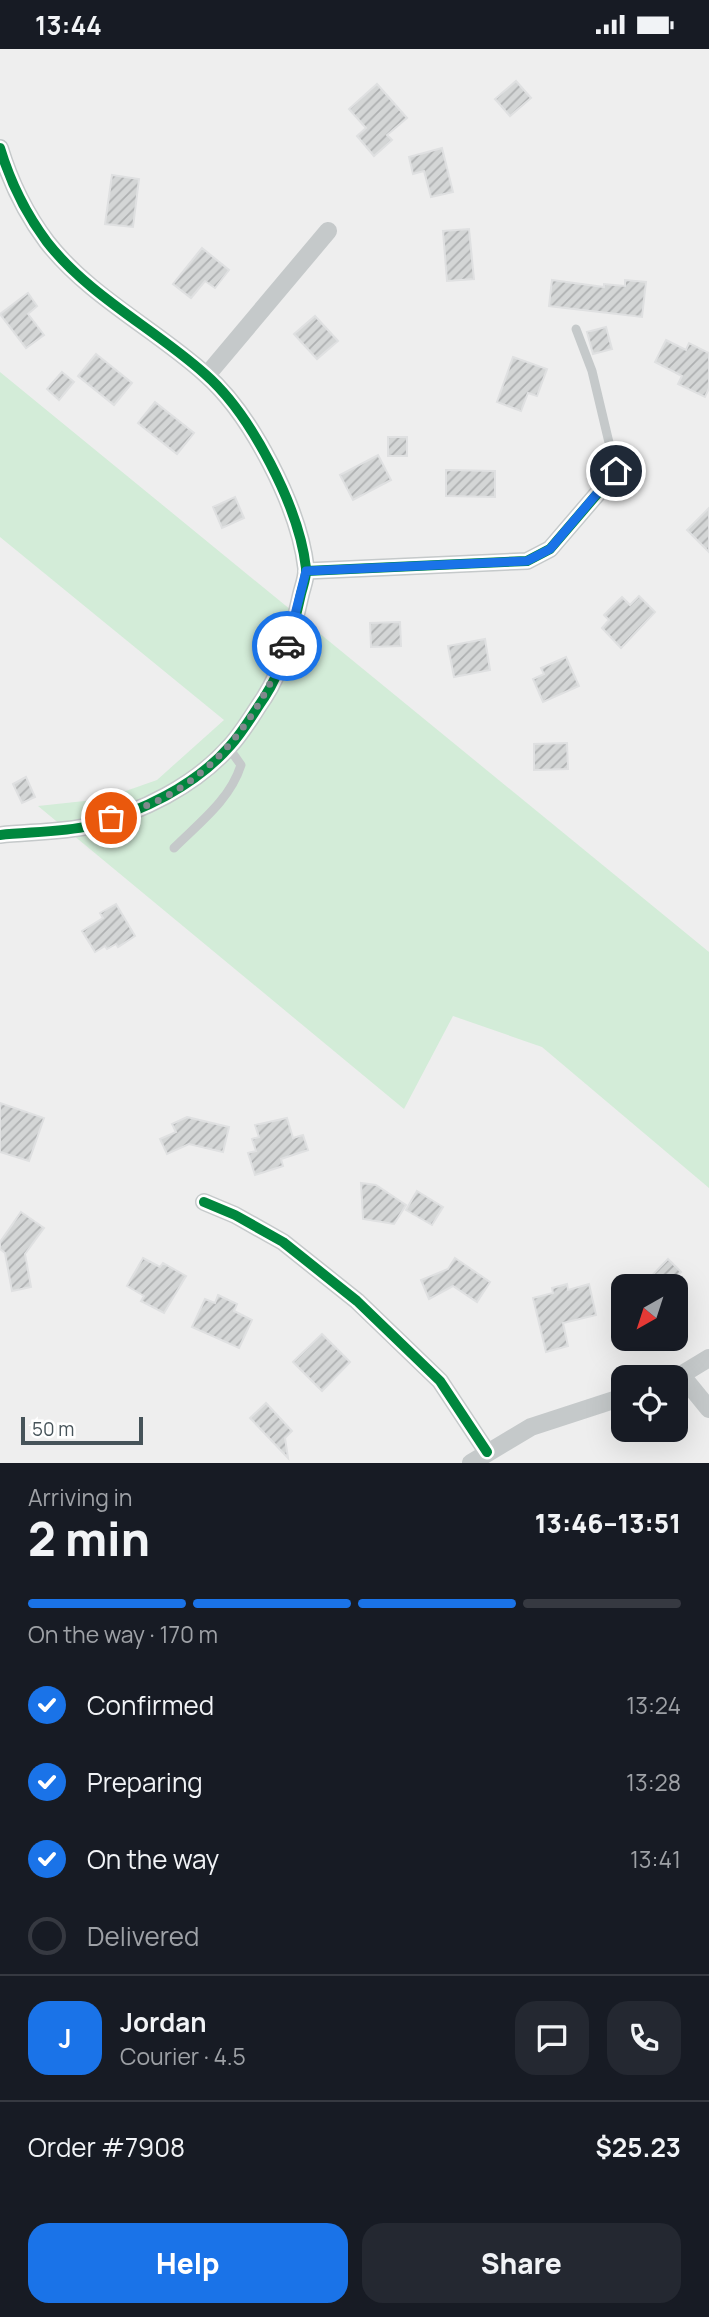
<!DOCTYPE html>
<meta charset="utf-8">
<style>
:root{--surface:#171b24;--page:#242831;--text:#f1f3f6;--muted:#9ea1a6;--line:#363941;--accent:#1a73e8}
body{margin:0;font-family:Manrope,sans-serif;background:var(--page);color:var(--text);height:100vh;display:flex;flex-direction:column;font-size:26px;white-space:nowrap}
*{box-sizing:border-box;margin:0}
p{font-size:23px;color:var(--muted)}
.icon{flex:none;width:38px;height:38px;fill:none;stroke:currentColor;stroke-width:2;stroke-linecap:round;stroke-linejoin:round}
.map{position:relative;height:1414px;overflow:hidden}
.details{display:flex;flex-direction:column;background:var(--surface);flex:1}
.details>*{flex:none}
.needle{width:46px;rotate:219deg}
.buttons{position:absolute;left:611px;top:1225px;display:grid;gap:14px}
.buttons a{display:grid;place-items:center;width:77px;height:77px;border-radius:14px;background:var(--surface);box-shadow:0 7px 28px #0002;font-size:35px}
.scale{position:absolute;left:21px;bottom:18px;width:122px;box-sizing:border-box;padding-left:7px;border:4px solid #465359;border-top:0;font-size:19px;line-height:24px;white-space:nowrap;color:#465359;-webkit-text-stroke:5px #fff;paint-order:stroke}
.pin{position:absolute;display:grid;place-items:center;width:60px;height:60px;color:#fff;margin:-30px;border:4px solid #fff;border-radius:50%;box-shadow:0 2px 7px #0007}
.courier{position:absolute;display:grid;place-items:center;width:70px;height:70px;margin:-35px;border:5px solid #1a73e8;border-radius:50%;background:#fff;color:#222;box-shadow:0 2px 9px #0007}
.overview em{font-style:normal;font-weight:800}
.overview div{display:flex;flex-direction:column-reverse}
.overview{display:flex;align-items:center;justify-content:space-between;height:119px;padding:0 28px}
h1{font-size:46px;font-weight:800;line-height:52px}
.bar{display:grid;grid-template-columns:repeat(4,1fr);gap:10px 7px;align-content:center;height:84px;padding:0 28px}
.bar i{height:9px;border-radius:5px;background:var(--line)}
.bar .current{background:var(--accent)}
.bar p{grid-column:span 4}
.line{display:flex;align-items:center;gap:18px;padding:0 28px;border-top:2px solid var(--line)}
.line div{flex:1}
.round{display:grid;place-items:center;flex:none;width:74px;height:74px;border-radius:21px;background:var(--page)}
ol{padding:0 28px;list-style:none}
li{display:flex;align-items:center;gap:21px;height:77px}
li p{margin-inline-start:auto}
li .icon{padding:7px;border-radius:50%;background:var(--accent);color:#fff;stroke-width:4}
li:last-child{color:var(--muted)}
li i{width:38px;height:38px;border:4px solid var(--line);border-radius:50%}
.primary-button{display:flex;gap:14px;margin-top:auto;padding:14px 28px}
.primary-button a{flex:1;height:80px;border-radius:21px;background:var(--accent);color:#fff;font-size:28px;font-weight:800;line-height:80px;text-align:center}
.primary-button a+a{background:var(--page);color:var(--text)}
.status{display:flex;justify-content:space-between;align-items:center;height:49px;padding:0 35px;background:var(--surface);direction:ltr}
.status svg{height:19px;fill:currentColor}
.map>svg:first-child{display:block}
.grass{fill:#d3ecd8}
.building{fill:url(#building-hatch);stroke:#dfe0e1;stroke-width:2}
.lines{fill:none;stroke-linecap:round;stroke-linejoin:round}
.service{stroke:#c5c9ca;stroke-width:9}
.minor{stroke:#c5c9ca;stroke-width:18}
.cycleway-casing{stroke:#fff;stroke-width:15}
.cycleway{stroke:#00873e;stroke-width:10}
.done{stroke:#81898d;stroke-width:7;stroke-dasharray:0 12.6}
.route{stroke:#1a73e8;stroke-width:9}
</style>
<div class="status"><b>13:44</b><svg viewBox="0 0 49 12"><path d="M0 12V9h3v3zM5 12V6h3v6zM10 12V3h3v9zM15 12V0h3v12zM26 1h20v11H26zM47 4h2v5h-2z"/></svg></div>
<div class="map">
<svg width="709" height="1414" viewBox="0 0 709 1414">
<defs>
<pattern id="building-hatch" width="6" height="6" patternUnits="userSpaceOnUse" patternTransform="scale(1.75)"><rect width="6" height="6" fill="#d4d6d6"/><path d="M-1 1l2-2M0 6l6-6M5 7l2-2" fill="none" stroke="#aeb0b1"/></pattern>
</defs>
<rect width="100%" height="100%" fill="#eee"/>
<!-- grass -->
<polygon class="grass" points="0,323 709,903 709,1139 542,998 453,967 404,1060 38,757 103,750 157,731 224,671 0,488"/>
<!-- building -->
<g class="building">
<polygon points="516,32 531,49 510,67 495,50"/>
<polygon points="377,35 407,69 387,86 392,91 374,107 357,87 366,79 349,60"/>
<polygon points="442,99 453,143 431,148 424,122 413,125 409,108"/>
<polygon points="112,126 139,130 133,178 105,175"/>
<polygon points="469,180 474,230 447,232 443,182"/>
<polygon points="202,199 229,221 215,239 205,232 191,249 173,235"/>
<polygon points="552,231 604,238 604,235 625,237 625,231 646,233 642,268 549,257"/>
<polygon points="28,244 37,257 28,265 44,286 26,299 0,265"/>
<polygon points="315,267 338,292 317,310 294,285"/>
<polygon points="606,278 612,300 593,305 587,283"/>
<polygon points="666,291 686,301 689,294 709,304 709,339 705,348 678,335 682,327 655,313"/>
<polygon points="96,305 132,334 114,356 78,327"/>
<polygon points="513,308 547,320 537,347 528,344 521,362 497,353"/>
<polygon points="62,323 74,333 59,351 47,340"/>
<polygon points="155,353 194,384 177,405 138,374"/>
<rect x="388" y="388" width="19" height="19"/>
<polygon points="378,406 391,431 353,451 340,426"/>
<polygon points="446,421 495,422 495,448 446,447"/>
<polygon points="235,448 244,469 222,479 213,458"/>
<polygon points="709,459 709,503 687,481"/>
<polygon points="639,547 655,563 621,599 602,579 609,571 604,566 622,548 630,556"/>
<polygon points="400,573 401,597 371,598 370,574"/>
<polygon points="485,590 490,621 454,628 448,597"/>
<polygon points="566,608 579,637 543,653 533,630 544,625 541,619"/>
<polygon points="567,694 568,720 534,721 534,695"/>
<polygon points="26,728 35,748 22,754 13,735"/>
<polygon points="116,855 135,887 118,898 116,895 107,900 105,897 95,903 82,882 103,869 100,864"/>
<polygon points="0,1054 44,1069 29,1112 0,1103"/>
<polygon points="187,1068 229,1078 223,1103 189,1095 167,1105 160,1090 176,1083 172,1075"/>
<polygon points="287,1069 293,1089 303,1086 308,1101 281,1110 283,1117 255,1126 248,1104 256,1102 252,1090 259,1088 255,1076"/>
<polygon points="361,1134 376,1136 406,1156 394,1175 363,1170"/>
<polygon points="417,1142 443,1158 432,1176 406,1161"/>
<polygon points="21,1163 44,1179 25,1205 31,1238 12,1242 5,1204 0,1200 0,1193"/>
<polygon points="143,1209 160,1218 163,1214 186,1227 164,1264 141,1252 144,1247 127,1237"/>
<polygon points="455,1209 490,1233 477,1253 453,1237 429,1250 421,1231 448,1220"/>
<polygon points="668,1210 681,1223 673,1231 679,1237 642,1237"/>
<polygon points="567,1235 568,1241 589,1235 596,1266 563,1274 568,1297 546,1303 533,1249 553,1244 552,1239"/>
<polygon points="218,1246 237,1255 234,1262 252,1271 239,1299 192,1278 205,1250 215,1254"/>
<polygon points="322,1285 350,1313 322,1342 293,1313"/>
<polygon points="266,1354 292,1382 285,1389 288,1409 250,1369"/>
</g>
<g class="lines">
<!-- service -->
<g class="service">
<polyline points="576,280 592,322 616,423"/>
<path d="M174,799C199,774 230,751 241,716L229,699"/>
</g>
<!-- minor -->
<g class="minor">
<path d="M0,99C10,132 26,165 47,193C89,247 155,280 205,325C251,365 299,458 306,519C307,527 303,537 301,545C293,581 284,618 264,649C253,665 243,683 230,697C195,737 141,763 89,777C64,783 27,783 0,786"/>
<polyline points="207,326 328,182"/>
<polyline points="306,522 527,512 550,500 616,423"/>
<polyline points="204,1153 235,1166 283,1193 357,1252 440,1332 487,1403"/>
<polyline points="682,1327 709,1360"/>
<polyline points="676,1329 709,1309"/>
<polyline points="471,1414 531,1378 623,1348"/>
</g>
<defs>
<g id="cycleway">
<path d="M0,99C10,132 26,165 47,193C89,247 155,280 205,325C251,365 299,458 306,519C307,527 303,537 301,545C293,581 284,618 264,649C253,665 243,683 230,697C195,737 141,763 89,777C64,783 27,783 0,786"/>
<polyline points="306,522 527,512 550,500 616,423"/>
<polyline points="204,1153 235,1166 283,1193 357,1252 440,1332 487,1403"/>
</g>
</defs>
<!-- cycleway casing -->
<use href="#cycleway" class="cycleway-casing"/>
<!-- cycleway -->
<use href="#cycleway" class="cycleway"/>
</g>
<g class="lines">
<!-- done -->
<path class="done" d="M111,769C126,763 143,759 157,752C222,720 261,662 287,597"/>
<!-- route -->
<polyline class="route" points="287,597 306,522 527,512 550,500 616,422"/>
</g>
</svg>
<div class="buttons">
<a><svg class="needle" viewBox="-14 -14 28 28"><path d="M0-13l5 13h-10z" fill="#e53935"/><path d="M0 13l5-13h-10z" fill="#9ea1a6"/></svg></a>
<a><svg class="icon" aria-label="locate" viewBox="0 0 24 24"><circle cx="12" cy="12" r="6"/><path d="M12 2v4M12 18v4M2 12h4M18 12h4"/></svg></a>
</div>
<div class="scale">50 m</div>
<div class="pin" style="left:111px;top:769px;background:#ea580c"><svg class="icon" aria-label="bag" viewBox="0 0 24 24"><path d="M5 8h14l-1 12H6zM9 8a3 3 0 0 1 6 0"/></svg></div>
<div class="pin" style="left:616px;top:422px;background:#1f2937"><svg class="icon" aria-label="home" viewBox="0 0 24 24"><path d="M3 11l9-7 9 7M6 9v11h12V9"/></svg></div>
<div class="courier" style="left:287px;top:597px"><svg class="icon" aria-label="car" viewBox="0 0 24 24"><path d="M5 17H2v-5l4-1 3-4h7l3 4 3 1v5h-3M9 17h6M6 11h13"/><circle cx="7" cy="17" r="2"/><circle cx="17" cy="17" r="2"/></svg></div>
</div>
<section class="details">
<div class="overview"><div><h1>2 min</h1><p>Arriving in</p></div><em>13:46–13:51</em></div>
<div class="bar"><i class="current"></i><i class="current"></i><i class="current"></i><i></i><p>On the way · 170 m</p></div>
<ol>
<li><svg class="icon" aria-label="check" viewBox="0 0 24 24"><path d="M5 12l5 5 9-10"/></svg>Confirmed<p>13:24</p></li>
<li><svg class="icon" aria-label="check" viewBox="0 0 24 24"><path d="M5 12l5 5 9-10"/></svg>Preparing<p>13:28</p></li>
<li><svg class="icon" aria-label="check" viewBox="0 0 24 24"><path d="M5 12l5 5 9-10"/></svg>On the way<p>13:41</p></li>
<li><i></i>Delivered</li>
</ol>
<div class="line" style="height:126px"><b class="round" style="background:var(--accent);color:#fff">J</b><div><b>Jordan</b><p>Courier · 4.5</p></div><a class="round"><svg class="icon" aria-label="chat" viewBox="0 0 24 24"><path d="M4 5h16v11H9l-5 4z"/></svg></a><a class="round"><svg class="icon" aria-label="phone" viewBox="0 0 24 24"><path d="M5 4h4l2 5-3 2q2 4 5 5l2-3 5 2v4C11 20 4 13 5 4z"/></svg></a></div>
<div class="line" style="height:91px"><div>Order #7908</div><b>$25.23</b></div>
<div class="primary-button"><a>Help</a><a>Share</a></div>
</section>
